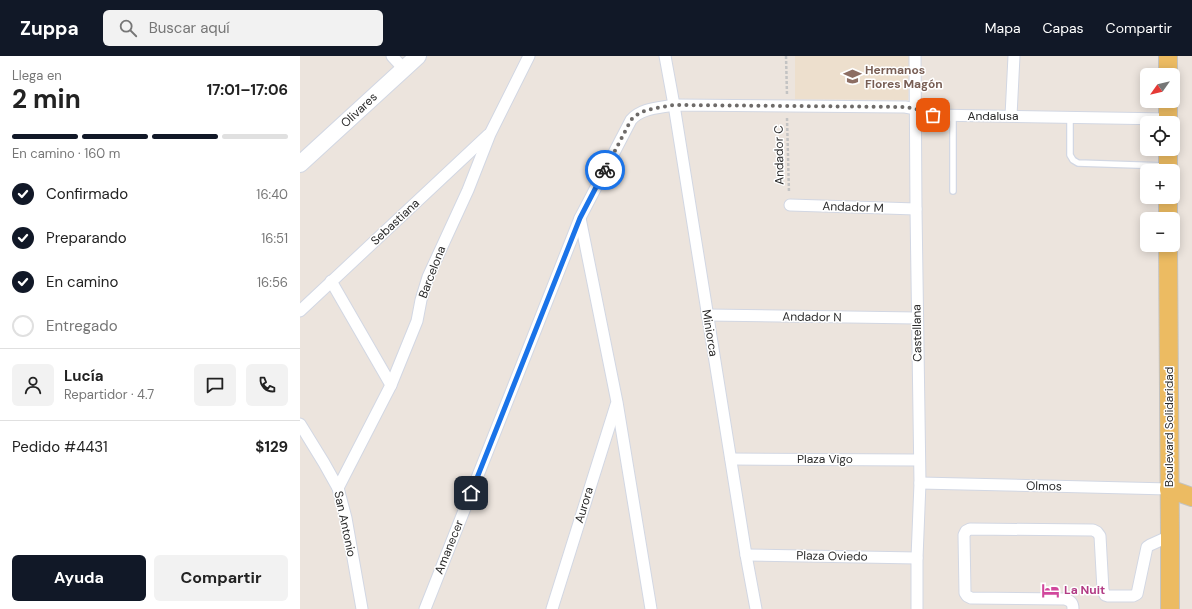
<!DOCTYPE html>
<html lang="es">
<meta charset="utf-8">
<style>
:root{--surface:#fff;--page:#f2f2f2;--text:#222;--muted:#767676;--line:#e0e0e0;--accent:#111827}
body{margin:0;font-family:"DM Sans",sans-serif;background:var(--page);color:var(--text);height:100vh;display:flex;flex-direction:column;font-size:15px;white-space:nowrap}
*{box-sizing:border-box;margin:0}
p{font-size:13px;color:var(--muted)}
.icon{flex:none;width:22px;height:22px;fill:none;stroke:currentColor;stroke-width:2;stroke-linecap:round;stroke-linejoin:round}
.map{position:relative;flex:1;overflow:hidden}
.side{display:flex;flex-direction:column;background:var(--surface);width:300px}
.side>*{flex:none}
.needle{width:26px;rotate:236deg}
.buttons{position:absolute;left:840px;top:12px;display:grid;gap:8px}
.buttons a{display:grid;place-items:center;width:40px;height:40px;border-radius:6px;background:var(--surface);box-shadow:0 2px 10px #0003;font-size:20px}
.pin{position:absolute;display:grid;place-items:center;width:34px;height:34px;color:#fff;margin:-17px;border-radius:8px;box-shadow:0 2px 6px #0006}
.courier{position:absolute;display:grid;place-items:center;width:40px;height:40px;margin:-20px;border:3px solid #1a73e8;border-radius:50%;background:#fff;color:#222;box-shadow:0 1px 5px #0007}
.head em{font-style:normal;font-weight:700}
.head div{display:flex;flex-direction:column-reverse}
.head{display:flex;align-items:center;justify-content:space-between;height:68px;padding:0 12px}
h1{font-size:26px;font-weight:700;line-height:30px}
.bar{display:grid;grid-template-columns:repeat(4,1fr);gap:6px 4px;align-content:center;height:48px;padding:0 12px}
.bar i{height:5px;border-radius:3px;background:var(--line)}
.bar .selected{background:var(--accent)}
.bar p{grid-column:span 4}
.line{display:flex;align-items:center;gap:10px;padding:0 12px;border-top:1px solid var(--line)}
.line div{flex:1}
.round{display:grid;place-items:center;flex:none;width:42px;height:42px;border-radius:6px;background:var(--page)}
ol{padding:0 12px;list-style:none}
li{display:flex;align-items:center;gap:12px;height:44px}
li p{margin-inline-start:auto}
li .icon{padding:4px;border-radius:50%;background:var(--accent);color:#fff;stroke-width:4}
li:last-child{color:var(--muted)}
li i{width:22px;height:22px;border:2px solid var(--line);border-radius:50%}
.primary-button{display:flex;gap:8px;margin-top:auto;padding:8px 12px}
.primary-button a{flex:1;height:46px;border-radius:6px;background:var(--accent);color:#fff;font-size:16px;font-weight:700;line-height:46px;text-align:center}
.primary-button a+a{background:var(--page);color:var(--text)}
header{display:flex;align-items:center;gap:24px;box-sizing:border-box;height:56px;padding:0 20px;background:var(--accent);color:#fff}
header strong{font-size:19px}
nav{display:flex;gap:22px;margin-inline-start:auto;font-size:14px}
.search{width:280px;height:36px;background:var(--page);display:flex;align-items:center;gap:10px;box-sizing:border-box;padding:0 14px;border-radius:6px;color:var(--muted);font-size:15px}
main{display:flex;flex:1;min-height:0}
.map>svg:first-child{display:block}
.education{fill:#eddfcd}
.lines{fill:none;stroke-linecap:round;stroke-linejoin:round}
.lane-casing{stroke:#d2d7e3;stroke-width:8}
.street-casing{stroke:#d2d7e3;stroke-width:13}
.secondary-casing{stroke:#d2d7e3;stroke-width:18}
.primary-casing{stroke:#c3c3c3;stroke-width:20}
.path{stroke:#c3c3c3;stroke-width:2.5;stroke-dasharray:3 2;stroke-linecap:butt}
.lane{stroke:#fff;stroke-width:5.5}
.street{stroke:#fff;stroke-width:11}
.secondary{stroke:#fff;stroke-width:16}
.primary{stroke:#ecbb62;stroke-width:18}
.done{stroke:#6e6b69;stroke-width:4;stroke-dasharray:0 7.2}
.route{stroke:#1a73e8;stroke-width:5}
.labels{text-anchor:middle;stroke-width:3;stroke-linejoin:round;paint-order:stroke}
.education-label{font-size:12px;font-weight:bold;fill:#785e54;stroke:#fff;text-anchor:start}
.street-label{font-size:12px;fill:#2a2a2a;stroke:#fff}
.hotel-label{font-size:12px;font-weight:bold;fill:#b23c85;stroke:#fff;text-anchor:start}
</style>
<header>
<strong>Zuppa</strong>
<div class="search"><svg class="icon" aria-label="search" viewBox="0 0 24 24"><circle cx="10" cy="10" r="6"/><path d="M15 15l6 6"/></svg>Buscar aquí</div>
<nav><a>Mapa</a><a>Capas</a><a>Compartir</a></nav>
</header>
<main>
<section class="side">
<div class="head"><div><h1>2 min</h1><p>Llega en</p></div><em>17:01–17:06</em></div>
<div class="bar"><i class="selected"></i><i class="selected"></i><i class="selected"></i><i></i><p>En camino · 160 m</p></div>
<ol>
<li><svg class="icon" aria-label="check" viewBox="0 0 24 24"><path d="M5 12l5 5 9-10"/></svg>Confirmado<p>16:40</p></li>
<li><svg class="icon" aria-label="check" viewBox="0 0 24 24"><path d="M5 12l5 5 9-10"/></svg>Preparando<p>16:51</p></li>
<li><svg class="icon" aria-label="check" viewBox="0 0 24 24"><path d="M5 12l5 5 9-10"/></svg>En camino<p>16:56</p></li>
<li><i></i>Entregado</li>
</ol>
<div class="line" style="height:72px"><a class="round"><svg class="icon" aria-label="person" viewBox="0 0 24 24"><circle cx="12" cy="8" r="4"/><path d="M4 21q1-7 8-7t8 7"/></svg></a><div><b>Lucía</b><p>Repartidor · 4.7</p></div><a class="round"><svg class="icon" aria-label="chat" viewBox="0 0 24 24"><path d="M4 5h16v11H9l-5 4z"/></svg></a><a class="round"><svg class="icon" aria-label="phone" viewBox="0 0 24 24"><path d="M5 4h4l2 5-3 2q2 4 5 5l2-3 5 2v4C11 20 4 13 5 4z"/></svg></a></div>
<div class="line" style="height:52px"><div>Pedido #4431</div><b>$129</b></div>
<div class="primary-button"><a>Ayuda</a><a>Compartir</a></div>
</section>
<div class="map">
<svg width="892" height="553" viewBox="0 0 892 553">
<rect width="100%" height="100%" fill="#ece4dd"/>
<!-- education -->
<polygon class="education" points="495,0 609,0 608,44 495,43"/>
<g class="lines">
<defs>
<g id="lane">
<polyline points="770,62 770,99 773,104 778,107 866,110"/>
<polyline points="653,135 653,60"/>
</g>
<g id="street">
<polyline points="92,0 103,12"/>
<polyline points="365,0 374,49 446,499 456,553"/>
<polyline points="615,0 616,153 620,427 617,502 617,553"/>
<polyline points="711,60 714,0"/>
<polyline points="490,149 616,153"/>
<polyline points="280,162 317,346 351,553"/>
<polyline points="31,225 91,329"/>
<polyline points="0,255 188,79"/>
<polyline points="407,259 617,262"/>
<polyline points="0,368 24,407 38,432 46,462 62,553"/>
<polyline points="431,403 618,404"/>
<polyline points="620,427 869,433"/>
<polyline points="38,432 91,329 117,265 121,244 128,221 168,134 190,78 229,0"/>
<polyline points="446,499 617,502"/>
<path d="M125,553L280,162L331,64C341,52 359,52 374,49L605,51L616,53L633,59L868,63"/>
<polyline points="252,553 316,349"/>
<path d="M773,553C773,547 771,545 765,543L671,542L667,540L665,537L664,479L666,475L670,473L793,474L797,476L800,480L803,534L805,539L808,540H833L837,538L847,491L850,489L870,480"/>
</g>
<polyline id="secondary" points="0,108 118,0"/>
<g id="primary">
<polyline points="868,19 868,0"/>
<polyline points="868,45 868,67"/>
<polyline points="868,93 868,115"/>
<polyline points="868,141 868,163"/>
<polyline points="868,189 870,480 870,553"/>
<polyline points="869,433 892,441"/>
</g>
</defs>
<!-- lane casing -->
<use href="#lane" class="lane-casing"/>
<!-- street casing -->
<use href="#street" class="street-casing"/>
<!-- secondary casing -->
<use href="#secondary" class="secondary-casing"/>
<!-- primary casing -->
<use href="#primary" class="primary-casing"/>
<!-- path -->
<g class="path">
<polyline points="486,0 487,39"/>
<polyline points="487,62 489,137"/>
</g>
<!-- lane -->
<use href="#lane" class="lane"/>
<!-- street -->
<use href="#street" class="street"/>
<!-- secondary -->
<use href="#secondary" class="secondary"/>
<!-- primary -->
<use href="#primary" class="primary"/>
</g>
<g class="lines">
<!-- done -->
<path class="done" d="M305,114L331,64C342,52 359,52 374,49L605,51L616,53L633,59"/>
<!-- route -->
<polyline class="route" points="171,437 280,162 305,114"/>
</g>
<!-- icons -->
<defs>
<symbol id="school-bare" viewBox="-9 -9 18 18"><path d="M0-5L7-2L0 1L-7-2ZM-4 1L0 2.5L4 1V4Q0 6-4 4Z" fill="#8d6e63" stroke="#fff" stroke-width="2.5" paint-order="stroke"/></symbol>
<symbol id="hotel-bare" viewBox="-9 -9 18 18"><path d="M-6-4.5h1.5V1H6V5H4.5V3h-9V5H-6ZM-4 0a1.8 1.8 0 1 1 3.6 0ZM.5 0V-2.5h3Q6-2.5 6 0Z" fill="#d1479c" stroke="#fff" stroke-width="2.5" paint-order="stroke"/></symbol>
</defs>
<g fill-rule="evenodd">
<use href="#school-bare" x="540" y="8" width="25" height="25"/>
<use href="#hotel-bare" x="738" y="522" width="25" height="25"/>
</g>
<g class="labels">
<!-- education labels -->
<g class="education-label">
<text x="565" y="18">Hermanos<tspan x="565" dy="14">Flores Magón</tspan></text>
</g>
<!-- street labels -->
<g class="street-label">
<text transform="translate(59 54) rotate(-43)" y="4">Olivares</text>
<text x="693" y="64">Andalusa</text>
<text transform="translate(479 99) rotate(-91)" y="4">Andador C</text>
<text transform="translate(553 151) rotate(2)" y="4">Andador M</text>
<text transform="translate(95 166) rotate(-43)" y="4">Sebastiana</text>
<text transform="translate(132 216) rotate(-69)" y="4">Barcelona</text>
<text transform="translate(512 261) rotate(1)" y="4">Andador N</text>
<text transform="translate(410 277) rotate(81)" y="4">Miniorca</text>
<text transform="translate(617 277) rotate(-91)" y="4">Castellana</text>
<text transform="translate(869 371) rotate(-90)" y="4">Boulevard Solidaridad</text>
<text x="525" y="407">Plaza Vigo</text>
<text transform="translate(744 430) rotate(1)" y="4">Olmos</text>
<text transform="translate(284 449) rotate(-73)" y="4">Aurora</text>
<text transform="translate(45 468) rotate(78)" y="4">San Antonio</text>
<text transform="translate(149 491) rotate(-68)" y="4">Amanecer</text>
<text transform="translate(532 500) rotate(1)" y="4">Plaza Oviedo</text>
</g>
<!-- hotel labels -->
<g class="hotel-label">
<text x="764" y="538">La Nuit</text>
</g>
</g>
</svg>
<div class="buttons">
<a><svg class="needle" viewBox="-14 -14 28 28"><path d="M0-13l5 13h-10z" fill="#e53935"/><path d="M0 13l5-13h-10z" fill="#767676"/></svg></a>
<a><svg class="icon" aria-label="locate" viewBox="0 0 24 24"><circle cx="12" cy="12" r="6"/><path d="M12 2v4M12 18v4M2 12h4M18 12h4"/></svg></a>
<a>+</a>
<a>−</a>
</div>
<div class="pin" style="left:633px;top:59px;background:#ea580c"><svg class="icon" aria-label="bag" viewBox="0 0 24 24"><path d="M5 8h14l-1 12H6zM9 8a3 3 0 0 1 6 0"/></svg></div>
<div class="pin" style="left:171px;top:437px;background:#1f2937"><svg class="icon" aria-label="home" viewBox="0 0 24 24"><path d="M3 11l9-7 9 7M6 9v11h12V9"/></svg></div>
<div class="courier" style="left:305px;top:114px"><svg class="icon" aria-label="bike" viewBox="0 0 24 24"><circle cx="6" cy="16" r="4"/><circle cx="18" cy="16" r="4"/><path d="M6 16l4-8h5l3 8M10 8l3 8H6M13 5h3"/></svg></div>
</div>
</main>
